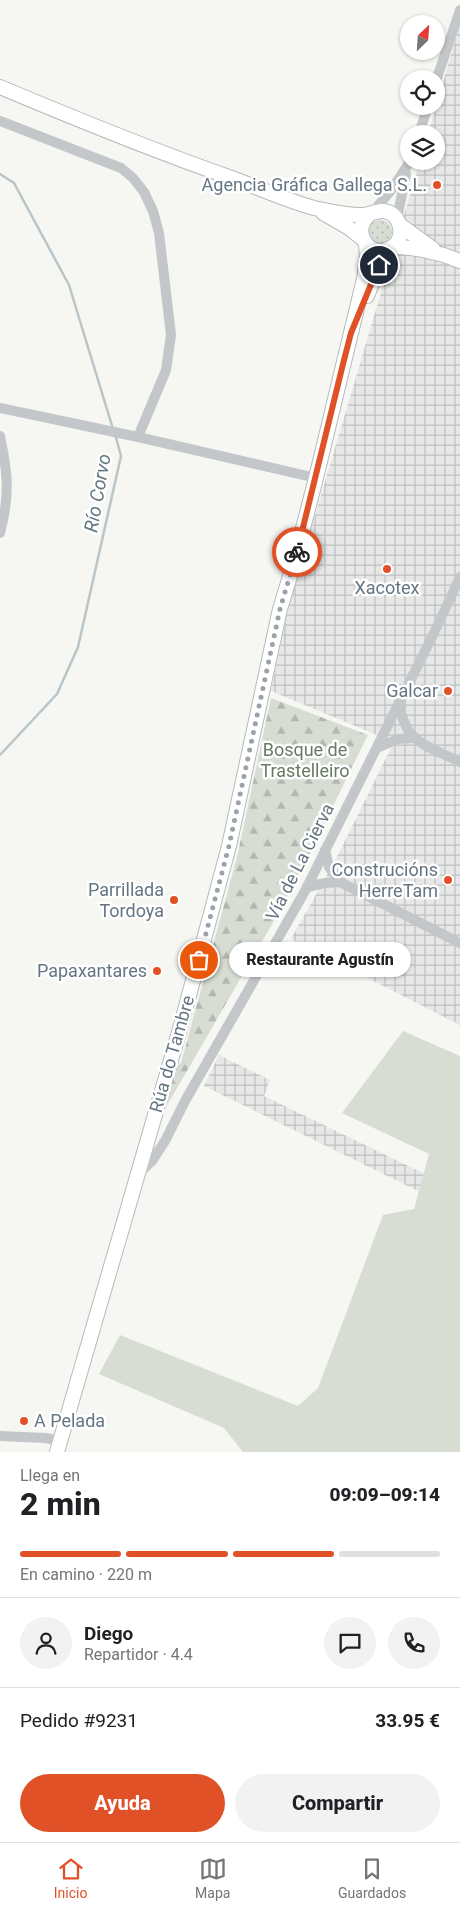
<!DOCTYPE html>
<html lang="es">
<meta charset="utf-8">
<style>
:root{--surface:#fff;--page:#f2f2f2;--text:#202124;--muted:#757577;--line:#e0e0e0;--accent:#e05128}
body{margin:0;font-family:Roboto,sans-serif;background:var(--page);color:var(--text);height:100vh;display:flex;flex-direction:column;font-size:19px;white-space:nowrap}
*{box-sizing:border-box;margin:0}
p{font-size:16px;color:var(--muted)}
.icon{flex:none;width:28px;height:28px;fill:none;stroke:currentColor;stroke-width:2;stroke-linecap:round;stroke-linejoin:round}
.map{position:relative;height:1452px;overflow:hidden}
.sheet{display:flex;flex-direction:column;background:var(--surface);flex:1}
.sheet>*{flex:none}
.needle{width:32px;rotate:25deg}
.tools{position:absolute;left:400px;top:15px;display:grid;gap:10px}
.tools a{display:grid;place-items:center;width:45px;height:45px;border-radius:50%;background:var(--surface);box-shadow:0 1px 4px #0004;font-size:25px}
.pin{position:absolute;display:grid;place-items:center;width:42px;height:42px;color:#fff;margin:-21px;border:2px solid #fff;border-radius:50%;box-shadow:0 1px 5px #0007}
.courier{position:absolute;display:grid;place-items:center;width:50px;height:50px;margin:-25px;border:4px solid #e05128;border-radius:50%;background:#fff;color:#222;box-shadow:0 1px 6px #0007}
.bubble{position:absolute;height:35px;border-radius:18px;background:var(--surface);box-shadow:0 1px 4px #0004;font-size:16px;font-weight:800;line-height:35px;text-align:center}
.head em{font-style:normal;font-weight:800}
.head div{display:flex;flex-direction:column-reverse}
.head{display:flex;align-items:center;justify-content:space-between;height:85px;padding:0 20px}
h1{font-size:32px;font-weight:800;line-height:38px}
.bar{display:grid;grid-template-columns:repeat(4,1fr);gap:8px 5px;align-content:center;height:60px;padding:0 20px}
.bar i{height:6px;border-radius:4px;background:var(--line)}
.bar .current{background:var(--accent)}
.bar p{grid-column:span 4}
.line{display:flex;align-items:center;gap:12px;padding:0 20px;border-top:1px solid var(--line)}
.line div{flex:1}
.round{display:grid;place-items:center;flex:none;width:52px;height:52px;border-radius:26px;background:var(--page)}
.primary-button{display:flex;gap:10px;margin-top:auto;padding:10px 20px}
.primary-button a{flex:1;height:58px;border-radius:30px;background:var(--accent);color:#fff;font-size:20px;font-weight:800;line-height:58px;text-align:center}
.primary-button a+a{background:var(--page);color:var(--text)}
.menu{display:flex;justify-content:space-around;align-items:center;height:70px;border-top:1px solid var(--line);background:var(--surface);font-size:14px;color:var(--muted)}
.menu a{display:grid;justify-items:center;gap:2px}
.menu .current{color:var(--accent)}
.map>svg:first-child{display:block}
.industrial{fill:url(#industrial-grid)}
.green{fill:#d7ddd3}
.forest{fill:url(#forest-firs)}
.garden{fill:url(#garden-dots)}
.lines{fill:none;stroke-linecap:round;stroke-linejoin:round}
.stream{stroke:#b9c5c8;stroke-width:2.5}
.major-casing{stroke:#b6babe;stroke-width:16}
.minor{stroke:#c3c7ca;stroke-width:10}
.major{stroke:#fff;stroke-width:14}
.done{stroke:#98a3aa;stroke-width:5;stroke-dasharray:0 9}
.route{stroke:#e05128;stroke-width:6}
.poi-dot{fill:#e05128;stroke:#fff;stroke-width:2}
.labels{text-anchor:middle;stroke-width:5;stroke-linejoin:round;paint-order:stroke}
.poi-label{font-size:18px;fill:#657683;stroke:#fff;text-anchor:end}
.park-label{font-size:18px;fill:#687a64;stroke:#fff}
.street-label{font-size:18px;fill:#657683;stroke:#fff}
.water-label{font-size:19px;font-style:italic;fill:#61777f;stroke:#fff}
</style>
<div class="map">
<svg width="460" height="1452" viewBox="0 0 460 1452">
<defs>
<pattern id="industrial-grid" width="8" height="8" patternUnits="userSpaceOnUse" patternTransform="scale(1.25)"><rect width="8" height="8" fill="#e6e7e6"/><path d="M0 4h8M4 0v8" fill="none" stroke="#bec0c0"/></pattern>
<pattern id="forest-firs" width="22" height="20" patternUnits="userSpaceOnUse" patternTransform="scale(1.25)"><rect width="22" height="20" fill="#d7ddd3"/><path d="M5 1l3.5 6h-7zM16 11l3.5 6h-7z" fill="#b2b8b1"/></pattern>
<pattern id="garden-dots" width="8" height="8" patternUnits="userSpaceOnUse" patternTransform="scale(1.25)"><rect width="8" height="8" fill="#d7ddd3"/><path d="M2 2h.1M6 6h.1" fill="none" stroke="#b2b8b1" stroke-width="1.8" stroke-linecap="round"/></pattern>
</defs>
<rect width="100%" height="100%" fill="#f6f6f2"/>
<!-- industrial -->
<g class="industrial">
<polygon points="460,24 460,1025 291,939 336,859 394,742 271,691 290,600 420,161 436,161 436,134 428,134"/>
<polygon points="219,1055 270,1080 264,1096 427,1175 420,1192 204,1086"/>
</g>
<!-- green -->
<polygon class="green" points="403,1031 460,1056 460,1452 243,1452 224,1428 99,1374 120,1335 298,1406 318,1388 383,1215 414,1209 429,1154 342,1113"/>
<!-- forest -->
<polygon class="forest" points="271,698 368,735 302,869 271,926 162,1114 177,1065 181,1063 237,857"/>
<!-- garden -->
<circle class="garden" cx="380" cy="232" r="12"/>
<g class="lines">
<!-- stream -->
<g class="stream">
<polyline points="0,174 14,183 69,285 113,429"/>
<polyline points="0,755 57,694 78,647 121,456 115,434"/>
</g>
<defs>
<g id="major">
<path d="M0,87C76,119 152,150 229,177C257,187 285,200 314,208C329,211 348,216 363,215C373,214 382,207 392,214C402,222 404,238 393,247C372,262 348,232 370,214"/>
<polyline points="323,213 349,228 363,239"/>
<polyline points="400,225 433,249"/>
<path d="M392,247C416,247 438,252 460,261"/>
<polyline points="367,296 379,265 388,249"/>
<polyline points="57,1452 180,1029 229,846 280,609 294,563 316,478 364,279 367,258 366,244"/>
</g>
</defs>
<!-- major casing -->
<use href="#major" class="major-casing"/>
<!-- minor -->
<g class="minor">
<polyline points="436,81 460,10"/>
<polyline points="0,121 121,168 133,178 144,192 153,211 159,233 171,335 166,370 138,437"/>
<polyline points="419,134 428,106"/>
<polyline points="373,212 392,189 409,163"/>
<polyline points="397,219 406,174"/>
<polyline points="0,408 138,437 316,478"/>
<path d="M0,436C8,474 10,495 0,533"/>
<path d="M399,703C405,744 427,745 460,762"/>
<polyline points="377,748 398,739 413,738"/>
<polyline points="325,850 329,867 340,882 460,943"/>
<polyline points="307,887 325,883 340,882"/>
<polyline points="138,1174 152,1161 165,1141 185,1101 305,891 434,633 460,577"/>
<polyline points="0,1436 46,1438 61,1441"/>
</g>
<!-- major -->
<use href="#major" class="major"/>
</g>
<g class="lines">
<!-- done -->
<polyline class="done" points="199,960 229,846 280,609 297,552"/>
<!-- route -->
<polyline class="route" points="297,552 343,364 351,333 379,265"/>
</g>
<!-- markers -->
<g class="poi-dot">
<circle cx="437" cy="185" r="5"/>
<circle cx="387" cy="569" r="5"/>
<circle cx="448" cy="691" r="5"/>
<circle cx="448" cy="880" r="5"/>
<circle cx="174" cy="900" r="5"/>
<circle cx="157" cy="971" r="5"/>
<circle cx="24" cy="1421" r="5"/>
</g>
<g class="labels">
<!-- poi labels -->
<g class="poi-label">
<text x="427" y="191">Agencia Gráfica Gallega S.L.</text>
<text x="387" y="594" text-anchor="middle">Xacotex</text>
<text x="438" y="697">Galcar</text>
<text x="438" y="876">Construcións<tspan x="438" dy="21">HerreTam</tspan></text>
<text x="164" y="896">Parrillada<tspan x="164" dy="21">Tordoya</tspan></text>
<text x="147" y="977">Papaxantares</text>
<text x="34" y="1427" text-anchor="start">A Pelada</text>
</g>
<!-- park labels -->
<g class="park-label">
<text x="305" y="756">Bosque de<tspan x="305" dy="21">Trastelleiro</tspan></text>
</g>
<!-- street labels -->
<g class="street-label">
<text transform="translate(300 862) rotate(-63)" y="6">Vía de La Cierva</text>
<text transform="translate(172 1054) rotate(-74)" y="6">Rúa do Tambre</text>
</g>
<!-- water labels -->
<g class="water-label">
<text transform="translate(97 493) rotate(-80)" y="7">Río Corvo</text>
</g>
</g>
</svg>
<div class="tools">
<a><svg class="needle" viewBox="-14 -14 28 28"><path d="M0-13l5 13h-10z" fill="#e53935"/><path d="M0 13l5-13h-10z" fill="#757577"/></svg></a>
<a><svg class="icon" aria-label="locate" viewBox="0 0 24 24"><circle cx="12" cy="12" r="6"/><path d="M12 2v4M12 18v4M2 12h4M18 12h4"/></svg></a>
<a><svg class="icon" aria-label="layers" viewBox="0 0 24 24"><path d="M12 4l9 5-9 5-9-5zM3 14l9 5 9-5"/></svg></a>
</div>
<div class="pin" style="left:199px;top:960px;background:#ea580c"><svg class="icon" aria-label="bag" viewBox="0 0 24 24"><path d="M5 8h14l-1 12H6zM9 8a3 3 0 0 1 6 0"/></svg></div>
<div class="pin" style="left:379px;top:265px;background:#1f2937"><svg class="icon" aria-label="home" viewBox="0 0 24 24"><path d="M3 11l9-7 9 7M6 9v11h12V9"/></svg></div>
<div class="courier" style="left:297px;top:552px"><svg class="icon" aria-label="bike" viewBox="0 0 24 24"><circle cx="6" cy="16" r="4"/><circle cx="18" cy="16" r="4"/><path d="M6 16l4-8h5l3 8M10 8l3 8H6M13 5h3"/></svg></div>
<div class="bubble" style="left:229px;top:942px;width:182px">Restaurante Agustín</div>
</div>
<section class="sheet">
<div class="head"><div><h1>2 min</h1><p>Llega en</p></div><em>09:09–09:14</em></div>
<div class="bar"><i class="current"></i><i class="current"></i><i class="current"></i><i></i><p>En camino · 220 m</p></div>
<div class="line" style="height:90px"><a class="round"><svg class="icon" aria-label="person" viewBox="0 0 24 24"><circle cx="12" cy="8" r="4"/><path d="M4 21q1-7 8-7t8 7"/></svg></a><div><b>Diego</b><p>Repartidor · 4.4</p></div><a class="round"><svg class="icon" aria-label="chat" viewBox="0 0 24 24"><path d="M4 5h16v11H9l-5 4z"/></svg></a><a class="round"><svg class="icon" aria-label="phone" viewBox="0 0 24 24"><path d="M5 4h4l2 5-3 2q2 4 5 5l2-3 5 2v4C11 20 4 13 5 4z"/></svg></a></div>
<div class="line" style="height:65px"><div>Pedido #9231</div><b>33.95 €</b></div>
<div class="primary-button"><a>Ayuda</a><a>Compartir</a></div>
</section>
<nav class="menu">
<a class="current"><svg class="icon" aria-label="home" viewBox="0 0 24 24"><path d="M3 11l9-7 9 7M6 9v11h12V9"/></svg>Inicio</a>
<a><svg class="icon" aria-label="map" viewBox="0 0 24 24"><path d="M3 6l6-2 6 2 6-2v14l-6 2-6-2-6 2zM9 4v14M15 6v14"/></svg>Mapa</a>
<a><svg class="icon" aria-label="saved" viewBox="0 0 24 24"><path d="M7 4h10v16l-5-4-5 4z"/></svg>Guardados</a>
</nav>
